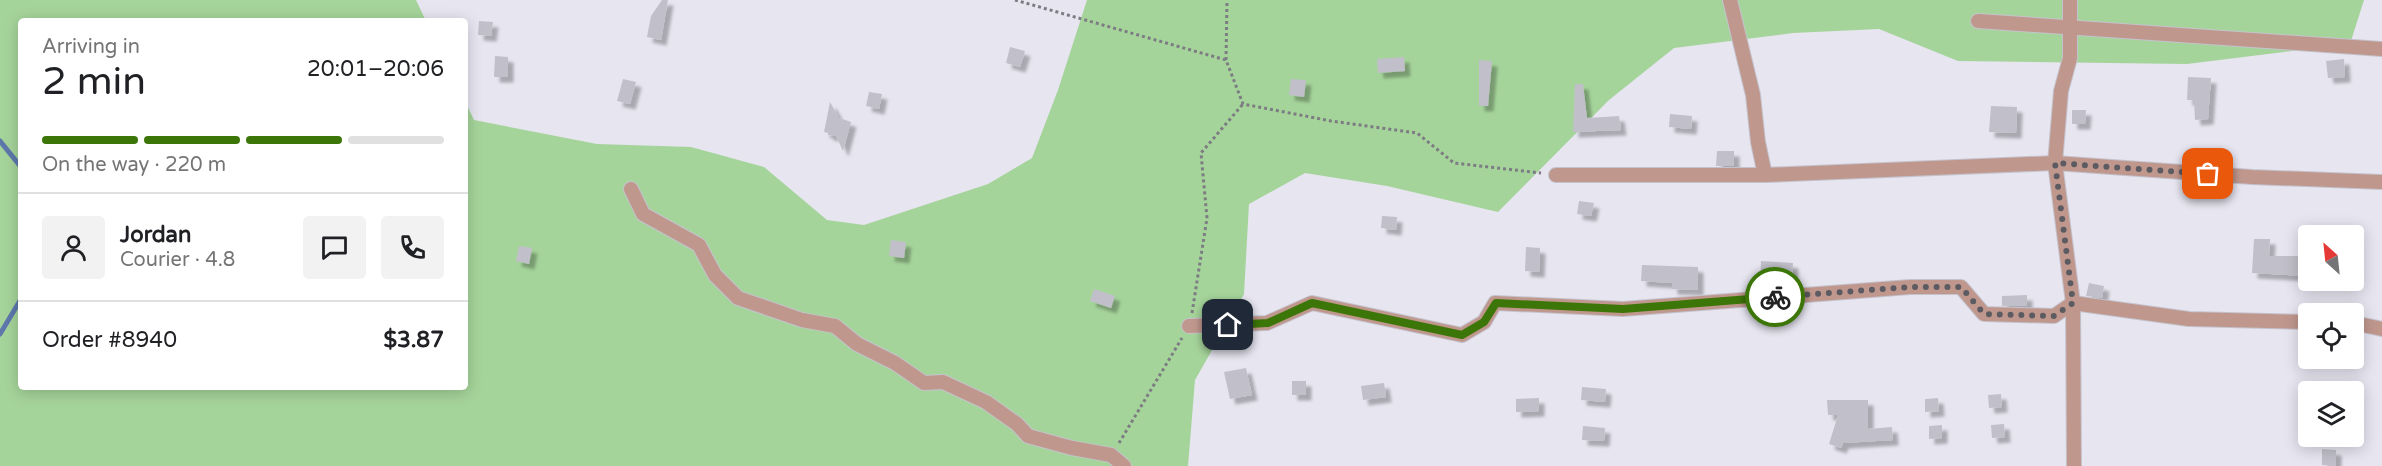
<!DOCTYPE html>
<meta charset="utf-8">
<style>
:root{--surface:#fff;--page:#f2f2f2;--text:#202124;--muted:#757577;--line:#e0e0e0;--accent:#3d7608}
body{margin:0;font-family:"Varela Round",sans-serif;background:var(--page);color:var(--text);height:100vh;display:flex;flex-direction:column;font-size:22px;white-space:nowrap}
*{box-sizing:border-box;margin:0}
p{font-size:20px;color:var(--muted)}
.icon{flex:none;width:33px;height:33px;fill:none;stroke:currentColor;stroke-width:2;stroke-linecap:round;stroke-linejoin:round}
.map{position:relative;flex:1;overflow:hidden}
.panel{position:absolute;left:18px;top:18px;width:450px;height:372px;display:flex;flex-direction:column;background:var(--surface);border-radius:6px;box-shadow:0 3px 15px #0003}
.panel>*{flex:none}
.needle{width:39px;rotate:333deg}
.controls{position:absolute;left:2298px;top:225px;display:grid;gap:12px}
.controls a{display:grid;place-items:center;width:66px;height:66px;border-radius:6px;background:var(--surface);box-shadow:0 3px 15px #0003;font-size:30px}
.pin{position:absolute;display:grid;place-items:center;width:51px;height:51px;color:#fff;margin:-26px;border-radius:12px;box-shadow:0 3px 9px #0006}
.courier{position:absolute;display:grid;place-items:center;width:60px;height:60px;margin:-30px;border:4px solid #3d7608;border-radius:50%;background:#fff;color:#222;box-shadow:0 2px 8px #0007}
.overview em{font-style:normal;font-weight:600}
.overview div{display:flex;flex-direction:column-reverse}
.overview{display:flex;align-items:center;justify-content:space-between;height:102px;padding:0 24px}
h1{font-size:39px;font-weight:600;line-height:45px}
.bar{display:grid;grid-template-columns:repeat(4,1fr);gap:9px 6px;align-content:center;height:72px;padding:0 24px}
.bar i{height:8px;border-radius:4px;background:var(--line)}
.bar .selected{background:var(--accent)}
.bar p{grid-column:span 4}
.line{display:flex;align-items:center;gap:15px;padding:0 24px;border-top:2px solid var(--line)}
.line div{flex:1}
.round{display:grid;place-items:center;flex:none;width:63px;height:63px;border-radius:6px;background:var(--page)}
.map>svg:first-child{display:block}
.green{fill:#a5d49a}
.lines{fill:none;stroke-linecap:round;stroke-linejoin:round}
.stream{stroke:#5e78ac;stroke-width:5}
.building{fill:#c1c0ca;filter:url(#shadow)}
.street-casing{stroke:#c4c3cd;stroke-width:16}
.path{stroke:#7d7c83;stroke-width:3;stroke-dasharray:3 3;stroke-linecap:butt}
.street{stroke:#c0978d;stroke-width:14}
.done{stroke:#5c5b62;stroke-width:6;stroke-dasharray:0 10.8}
.route{stroke:#3d7608;stroke-width:8}
</style>
<div class="map">
<svg width="2382" height="466" viewBox="0 0 2382 466">
<defs>
<filter id="shadow"><feDropShadow dx="5.5" dy="5.5" stdDeviation="1.5" flood-color="#0004"/></filter>
</defs>
<rect width="100%" height="100%" fill="#e6e5f0"/>
<!-- green -->
<polygon class="green" points="0,0 416,0 426,21 21,21 21,387 465,387 465,101 474,120 597,144 691,147 764,167 827,220 864,225 988,184 1032,158 1058,90 1087,0 2364,0 2350,44 2187,64 1958,61 1879,29 1793,33 1674,48 1609,100 1498,212 1387,186 1305,173 1249,204 1244,294 1195,380 1188,466 0,466"/>
<g class="lines">
<!-- stream -->
<g class="stream">
<polyline points="0,141 21,167"/>
<polyline points="0,334 21,299"/>
</g>
</g>
<!-- building -->
<g class="building">
<polygon points="662,0 668,0 661,40 647,37 651,16"/>
<polygon points="479,21 493,22 491,36 478,35"/>
<polygon points="1010,47 1025,51 1020,67 1006,63"/>
<polygon points="495,56 508,57 508,77 494,77"/>
<polygon points="1404,57 1405,71 1378,73 1377,59"/>
<polygon points="2344,59 2345,77 2328,78 2326,61"/>
<polygon points="1479,60 1492,61 1488,106 1479,106"/>
<polygon points="2188,77 2211,78 2208,119 2195,120 2194,100 2187,100"/>
<polygon points="623,79 636,82 630,104 617,101"/>
<polygon points="1291,79 1306,80 1304,97 1289,95"/>
<polygon points="1575,84 1583,84 1587,118 1619,116 1621,130 1573,132"/>
<polygon points="869,92 882,94 879,109 866,106"/>
<polygon points="830,102 839,118 851,122 843,151 836,136 828,135 828,133 824,132"/>
<polygon points="1991,106 2017,107 2016,133 1989,132"/>
<polygon points="2072,110 2086,110 2085,124 2072,124"/>
<polygon points="1670,114 1692,116 1691,129 1669,127"/>
<polygon points="1717,151 1734,151 1734,166 1716,166"/>
<polygon points="1579,201 1594,203 1591,216 1577,214"/>
<polygon points="1382,216 1397,217 1396,230 1381,228"/>
<polygon points="2254,239 2270,239 2269,256 2306,256 2306,276 2252,273"/>
<polygon points="891,240 906,242 904,258 889,256"/>
<polygon points="519,246 532,248 529,264 516,261"/>
<polygon points="1526,247 1540,248 1539,272 1525,271"/>
<polygon points="1761,261 1793,263 1792,287 1760,290"/>
<polygon points="1642,265 1698,267 1698,290 1672,289 1672,283 1641,281"/>
<polygon points="2089,283 2104,286 2102,298 2086,296"/>
<polygon points="1094,289 1115,296 1111,308 1090,301"/>
<polygon points="2027,295 2027,306 2002,306 2002,296"/>
<polygon points="1246,368 1252,395 1230,399 1224,372"/>
<rect x="1292" y="381" width="14" height="14"/>
<polygon points="1384,383 1386,397 1363,400 1361,386"/>
<polygon points="1582,387 1606,389 1605,402 1581,400"/>
<polygon points="2001,394 2002,407 1989,408 1988,395"/>
<polygon points="1539,398 1539,411 1516,412 1516,399"/>
<polygon points="1938,398 1939,411 1925,412 1925,399"/>
<polygon points="1827,400 1868,400 1868,429 1892,427 1893,440 1843,443 1841,448 1829,444 1838,415 1828,415"/>
<polygon points="2004,424 2005,437 1992,438 1991,425"/>
<polygon points="1942,425 1942,438 1929,439 1929,426"/>
<polygon points="1583,426 1605,428 1604,441 1582,440"/>
<polygon points="2322,449 2336,450 2336,466 2322,465"/>
</g>
<g class="lines">
<defs>
<g id="street">
<polyline points="1730,0 1753,95 1758,142 1765,175"/>
<polyline points="2070,0 2070,58 2061,91 2055,163 2073,303 2074,466"/>
<polyline points="1978,21 2382,49"/>
<polyline points="1556,175 1765,175 2055,163 2252,177 2382,182"/>
<polyline points="631,189 643,214 699,245 715,275 738,298 802,320 835,326 857,344 895,363 924,383 943,382 986,402 1017,424 1028,436 1072,448 1111,455 1124,466"/>
<polyline points="2354,323 2382,329"/>
<polyline points="1189,326 1267,323 1312,303 1462,335 1484,322 1495,303 1623,309 1910,287 1961,287 1984,314 2054,316 2073,303 2189,319 2308,322"/>
</g>
</defs>
<!-- street casing -->
<use href="#street" class="street-casing"/>
<!-- path -->
<g class="path">
<polyline points="1015,0 1226,60 1243,104 1331,121 1417,133 1454,163 1541,173"/>
<polyline points="1226,60 1227,0"/>
<polyline points="1192,313 1207,218 1201,153 1243,104"/>
<polyline points="1119,443 1182,338"/>
</g>
<!-- street -->
<use href="#street" class="street"/>
</g>
<g class="lines">
<!-- done -->
<polyline class="done" points="1775,297 1910,287 1961,287 1984,314 2054,316 2073,303 2055,163 2208,174"/>
<!-- route -->
<polyline class="route" points="1228,325 1268,323 1312,303 1462,335 1484,322 1496,303 1623,309 1775,297"/>
</g>
</svg>
<div class="controls">
<a><svg class="needle" viewBox="-14 -14 28 28"><path d="M0-13l5 13h-10z" fill="#e53935"/><path d="M0 13l5-13h-10z" fill="#757577"/></svg></a>
<a><svg class="icon" aria-label="locate" viewBox="0 0 24 24"><circle cx="12" cy="12" r="6"/><path d="M12 2v4M12 18v4M2 12h4M18 12h4"/></svg></a>
<a><svg class="icon" aria-label="layers" viewBox="0 0 24 24"><path d="M12 4l9 5-9 5-9-5zM3 14l9 5 9-5"/></svg></a>
</div>
<div class="pin" style="left:2208px;top:174px;background:#ea580c"><svg class="icon" aria-label="bag" viewBox="0 0 24 24"><path d="M5 8h14l-1 12H6zM9 8a3 3 0 0 1 6 0"/></svg></div>
<div class="pin" style="left:1228px;top:325px;background:#1f2937"><svg class="icon" aria-label="home" viewBox="0 0 24 24"><path d="M3 11l9-7 9 7M6 9v11h12V9"/></svg></div>
<div class="courier" style="left:1775px;top:297px"><svg class="icon" aria-label="bike" viewBox="0 0 24 24"><circle cx="6" cy="16" r="4"/><circle cx="18" cy="16" r="4"/><path d="M6 16l4-8h5l3 8M10 8l3 8H6M13 5h3"/></svg></div>
<section class="panel">
<div class="overview"><div><h1>2 min</h1><p>Arriving in</p></div><em>20:01–20:06</em></div>
<div class="bar"><i class="selected"></i><i class="selected"></i><i class="selected"></i><i></i><p>On the way · 220 m</p></div>
<div class="line" style="height:108px"><a class="round"><svg class="icon" aria-label="person" viewBox="0 0 24 24"><circle cx="12" cy="8" r="4"/><path d="M4 21q1-7 8-7t8 7"/></svg></a><div><b>Jordan</b><p>Courier · 4.8</p></div><a class="round"><svg class="icon" aria-label="chat" viewBox="0 0 24 24"><path d="M4 5h16v11H9l-5 4z"/></svg></a><a class="round"><svg class="icon" aria-label="phone" viewBox="0 0 24 24"><path d="M5 4h4l2 5-3 2q2 4 5 5l2-3 5 2v4C11 20 4 13 5 4z"/></svg></a></div>
<div class="line" style="height:78px"><div>Order #8940</div><b>$3.87</b></div>
</section>
</div>
